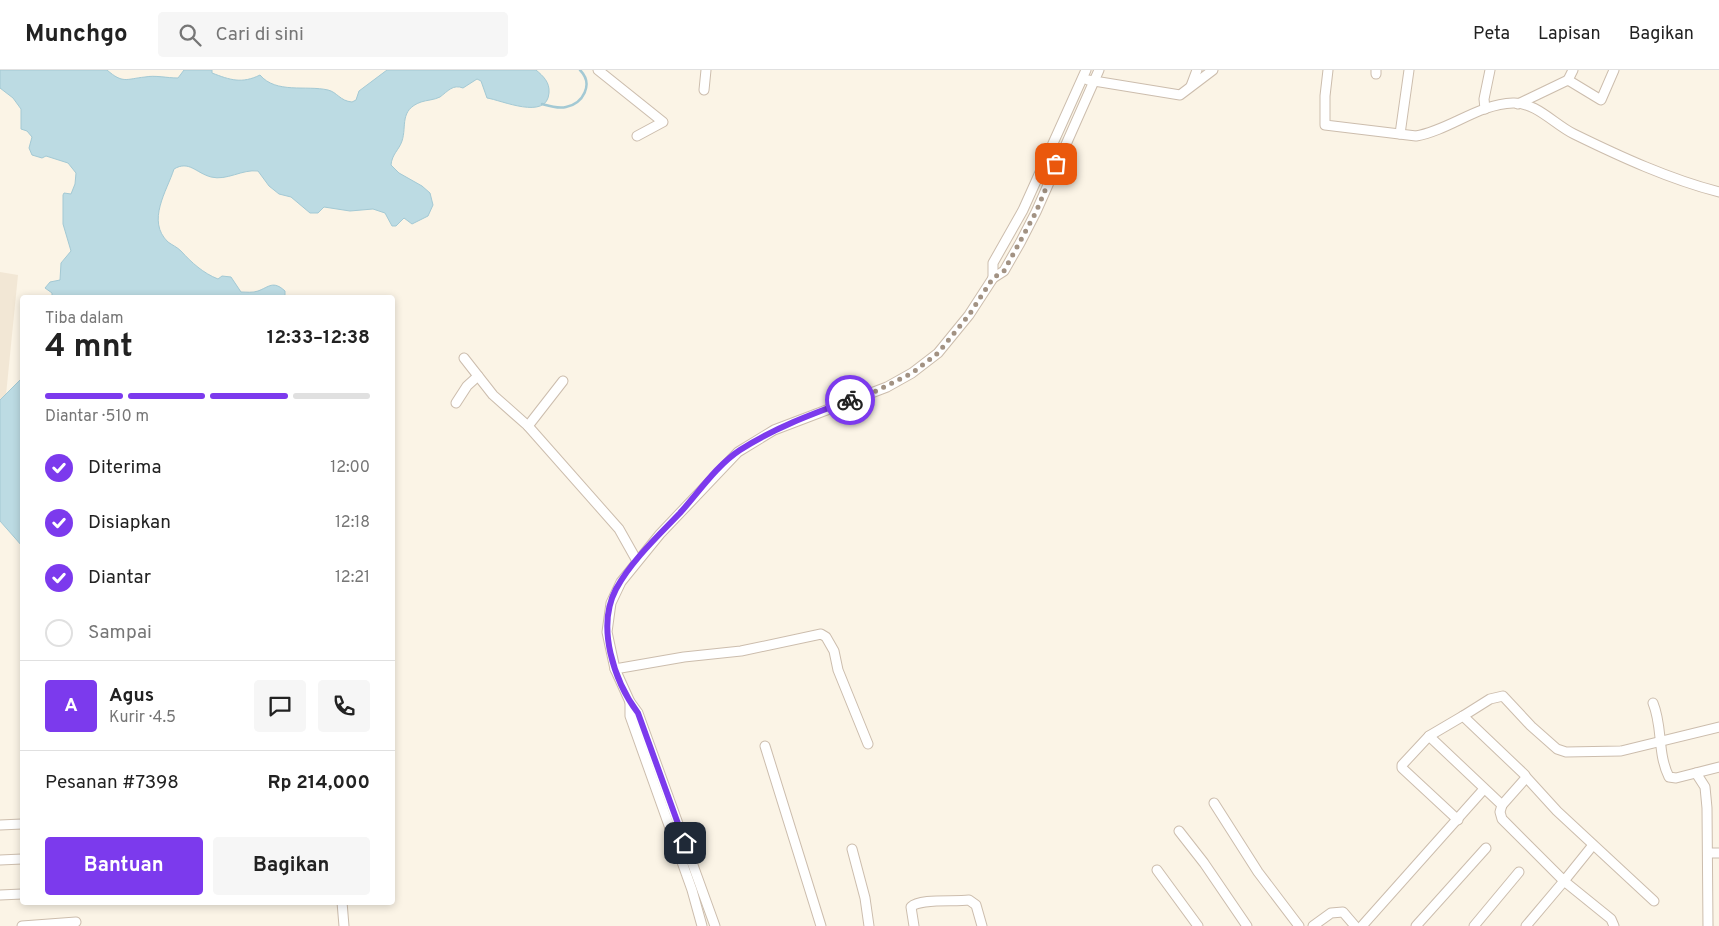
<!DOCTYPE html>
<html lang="id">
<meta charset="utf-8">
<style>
:root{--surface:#fff;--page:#f6f6f6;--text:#222;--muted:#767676;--line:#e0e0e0;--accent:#7c3aed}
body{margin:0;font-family:Overpass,sans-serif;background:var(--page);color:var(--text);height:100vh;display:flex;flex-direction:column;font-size:19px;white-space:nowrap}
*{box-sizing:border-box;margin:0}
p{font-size:16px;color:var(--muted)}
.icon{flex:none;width:28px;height:28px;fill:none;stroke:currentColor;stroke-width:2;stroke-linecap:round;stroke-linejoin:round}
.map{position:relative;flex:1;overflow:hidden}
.side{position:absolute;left:20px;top:225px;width:375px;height:610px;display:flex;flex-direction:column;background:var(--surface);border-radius:5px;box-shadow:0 2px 8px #0003}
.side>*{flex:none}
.pin{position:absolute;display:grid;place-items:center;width:42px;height:42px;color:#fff;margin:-21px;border-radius:10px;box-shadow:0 2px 8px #0006}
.courier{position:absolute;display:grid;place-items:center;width:50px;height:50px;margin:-25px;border:4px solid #7c3aed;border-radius:50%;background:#fff;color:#222;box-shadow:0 1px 6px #0007}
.summary em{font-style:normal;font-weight:700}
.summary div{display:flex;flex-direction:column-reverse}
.summary{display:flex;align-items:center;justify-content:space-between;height:85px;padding:0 25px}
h1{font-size:32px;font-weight:700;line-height:38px}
.bar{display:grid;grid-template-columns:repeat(4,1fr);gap:8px 5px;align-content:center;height:60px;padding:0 25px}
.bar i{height:6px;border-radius:4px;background:var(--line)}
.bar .current{background:var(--accent)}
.bar p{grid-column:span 4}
.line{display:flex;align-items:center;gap:12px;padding:0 25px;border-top:1px solid var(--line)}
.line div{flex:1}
.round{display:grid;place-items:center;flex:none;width:52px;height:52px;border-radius:5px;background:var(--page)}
ol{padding:0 25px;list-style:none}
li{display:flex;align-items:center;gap:15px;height:55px}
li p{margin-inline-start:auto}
li .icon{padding:5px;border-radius:50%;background:var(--accent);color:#fff;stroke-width:4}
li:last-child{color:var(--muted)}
li i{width:28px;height:28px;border:2px solid var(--line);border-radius:50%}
.primary-button{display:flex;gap:10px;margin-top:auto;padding:10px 25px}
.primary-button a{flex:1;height:58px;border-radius:5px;background:var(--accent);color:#fff;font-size:20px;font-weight:700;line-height:58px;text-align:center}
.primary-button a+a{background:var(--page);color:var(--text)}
header{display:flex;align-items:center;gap:30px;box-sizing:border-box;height:70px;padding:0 25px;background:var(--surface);border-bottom:1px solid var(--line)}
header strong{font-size:24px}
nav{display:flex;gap:28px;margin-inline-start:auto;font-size:18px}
.search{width:350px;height:45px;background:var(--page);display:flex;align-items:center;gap:12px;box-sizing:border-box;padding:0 18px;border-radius:5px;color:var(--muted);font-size:19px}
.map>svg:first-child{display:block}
.residential{fill:#f2e7d5}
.water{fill:#bcdbe3;stroke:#a3c9d4}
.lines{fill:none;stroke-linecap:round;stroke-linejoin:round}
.stream{stroke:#a3c9d4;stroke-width:2.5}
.minor-casing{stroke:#ccbdad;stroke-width:11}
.minor{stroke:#fff;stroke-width:9}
.done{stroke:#a29283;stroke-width:5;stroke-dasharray:0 9}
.route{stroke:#7c3aed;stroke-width:6}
</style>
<header>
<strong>Munchgo</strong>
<div class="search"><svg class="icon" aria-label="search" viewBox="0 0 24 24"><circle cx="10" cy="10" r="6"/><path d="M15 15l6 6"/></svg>Cari di sini</div>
<nav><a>Peta</a><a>Lapisan</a><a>Bagikan</a></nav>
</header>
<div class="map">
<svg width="1719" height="856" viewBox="0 0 1719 856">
<rect width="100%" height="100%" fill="#fbf4e6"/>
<!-- residential -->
<polygon class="residential" points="0,202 18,205 0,385"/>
<!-- water -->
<g class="water">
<path d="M0,0H107C123,14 126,9 145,7C155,5 167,8 178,8L184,0H212V3C230,10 242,14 260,5C276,24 306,15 328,20C337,22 340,31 352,32L356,30L359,21L387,0H536C543,6 550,12 549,23C547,51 501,30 487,28L481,11L477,9L463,18C453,14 448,21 440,27C434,30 427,30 421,32C399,40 407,56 402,71C399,80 392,84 391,95L399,103L422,116L430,123L433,135L428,146L412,154L404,148L396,156H392L385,143L373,139L350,141L324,137L318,143H310L291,127L279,124L269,116L258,101C242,99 227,111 211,107C196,103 189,90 174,99C167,121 146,151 168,172C172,175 177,177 181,181C192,193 203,203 218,209L222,206L231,207L241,222C246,222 253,223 258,221C269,217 273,210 285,221V227L52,228V223L45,218L50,212L60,210L61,193L71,181L63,154V125L64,123L71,124L75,114L76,103L68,93L46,86L42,88L32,85L29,78L32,67L27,61L21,59V39L13,28L0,18Z"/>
<polygon points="22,308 22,476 0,451 0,330"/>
</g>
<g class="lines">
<!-- stream -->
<path class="stream" d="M542,34C549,36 558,39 566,37C583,34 594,14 580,0"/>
<defs>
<g id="minor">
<polyline points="598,0 663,52 637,66"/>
<path d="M1328,0L1325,26V55L1416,66C1450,60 1478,34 1513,33C1536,32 1555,55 1574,64C1621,87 1669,109 1719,122"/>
<polyline points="1376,4 1376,0"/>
<polyline points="1088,10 1180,25 1213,0"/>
<polyline points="1568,10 1573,0"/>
<polyline points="1191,16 1197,0"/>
<polyline points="704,20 706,0"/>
<polyline points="1518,34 1568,10 1601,30 1614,0"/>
<polyline points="1485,39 1484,29 1490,0"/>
<polyline points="1400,64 1409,0"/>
<polyline points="993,208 993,193 1023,140 1086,0"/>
<polyline points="464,288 493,325 528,356 619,459 637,491"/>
<polyline points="456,333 467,316 478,306"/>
<polyline points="528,356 563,311"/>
<polyline points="615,599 684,587 741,581 821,564 826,567 834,581 838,600 868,674"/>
<polyline points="630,632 630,646 692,820 702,856"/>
<path d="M1653,633C1663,657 1657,683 1669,707L1676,708L1719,697"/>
<polyline points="1463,646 1490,629 1503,626 1531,656 1557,679 1566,682 1621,681 1719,657"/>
<polyline points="1429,666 1502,735 1500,742 1502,749 1564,811 1593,775"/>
<polyline points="765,676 821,856"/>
<polyline points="1696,703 1705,717 1707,738 1708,856"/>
<polyline points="1526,707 1557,741 1654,831"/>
<polyline points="1214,733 1258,802 1299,856"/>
<polyline points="1458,750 1402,698 1402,695 1429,666 1463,646 1525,705 1525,709 1502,735"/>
<polyline points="0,755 22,754"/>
<polyline points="1179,761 1204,793 1247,856"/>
<polyline points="852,779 865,828 869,856"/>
<polyline points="1708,783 1719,783"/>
<polyline points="0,790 22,789"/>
<polyline points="1157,800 1198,856"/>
<polyline points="0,825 22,824"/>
<polyline points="342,832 344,856"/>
<polyline points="22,856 76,852"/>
<polyline points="715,856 638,643 630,632 615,599 607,562 611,533 621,512 660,464 738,382 774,360 887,317 912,303 938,283 969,245 993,208 1004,201 1020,173 1036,142 1099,0"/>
<path d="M914,856L911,837C920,828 954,832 969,830L976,835L982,856"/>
<polyline points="1313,856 1331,843 1343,842 1355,856"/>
<polyline points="1362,856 1484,719"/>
<polyline points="1416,856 1486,778"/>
<polyline points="1474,856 1519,802"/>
<polyline points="1526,856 1564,811 1611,849 1614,856"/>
</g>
</defs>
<!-- minor casing -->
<use href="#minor" class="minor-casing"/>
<!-- minor -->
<use href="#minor" class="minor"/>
</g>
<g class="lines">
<!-- done -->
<polyline class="done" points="850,330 876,321 912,303 938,283 969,245 993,208 1004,201 1036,142 1056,94"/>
<!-- route -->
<path class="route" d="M685,773L638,643C614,611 596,557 616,519C632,490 658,466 680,443C698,423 717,395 740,380C774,358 812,344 850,330"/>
</g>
</svg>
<div class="pin" style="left:1056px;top:94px;background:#ea580c"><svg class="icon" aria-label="bag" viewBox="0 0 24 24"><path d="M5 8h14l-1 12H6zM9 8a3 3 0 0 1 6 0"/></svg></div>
<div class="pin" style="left:685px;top:773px;background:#1f2937"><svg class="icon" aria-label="home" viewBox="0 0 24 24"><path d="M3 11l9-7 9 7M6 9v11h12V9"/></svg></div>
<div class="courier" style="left:850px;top:330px"><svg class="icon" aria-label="bike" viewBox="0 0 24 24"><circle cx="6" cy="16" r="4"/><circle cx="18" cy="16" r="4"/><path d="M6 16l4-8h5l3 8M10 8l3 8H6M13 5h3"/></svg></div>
<section class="side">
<div class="summary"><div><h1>4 mnt</h1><p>Tiba dalam</p></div><em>12:33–12:38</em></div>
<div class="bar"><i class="current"></i><i class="current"></i><i class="current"></i><i></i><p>Diantar · 510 m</p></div>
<ol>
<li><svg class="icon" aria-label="check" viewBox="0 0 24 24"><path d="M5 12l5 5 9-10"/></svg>Diterima<p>12:00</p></li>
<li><svg class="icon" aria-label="check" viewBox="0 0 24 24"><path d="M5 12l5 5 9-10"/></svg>Disiapkan<p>12:18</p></li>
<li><svg class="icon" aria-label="check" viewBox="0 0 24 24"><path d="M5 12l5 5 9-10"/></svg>Diantar<p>12:21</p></li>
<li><i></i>Sampai</li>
</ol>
<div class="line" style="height:90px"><b class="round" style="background:var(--accent);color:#fff">A</b><div><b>Agus</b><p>Kurir · 4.5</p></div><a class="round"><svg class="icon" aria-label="chat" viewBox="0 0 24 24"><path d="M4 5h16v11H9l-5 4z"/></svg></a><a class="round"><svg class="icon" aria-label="phone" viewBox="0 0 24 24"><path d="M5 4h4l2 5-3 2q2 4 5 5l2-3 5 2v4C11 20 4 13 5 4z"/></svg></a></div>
<div class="line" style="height:65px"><div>Pesanan #7398</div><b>Rp 214,000</b></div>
<div class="primary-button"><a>Bantuan</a><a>Bagikan</a></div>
</section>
</div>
